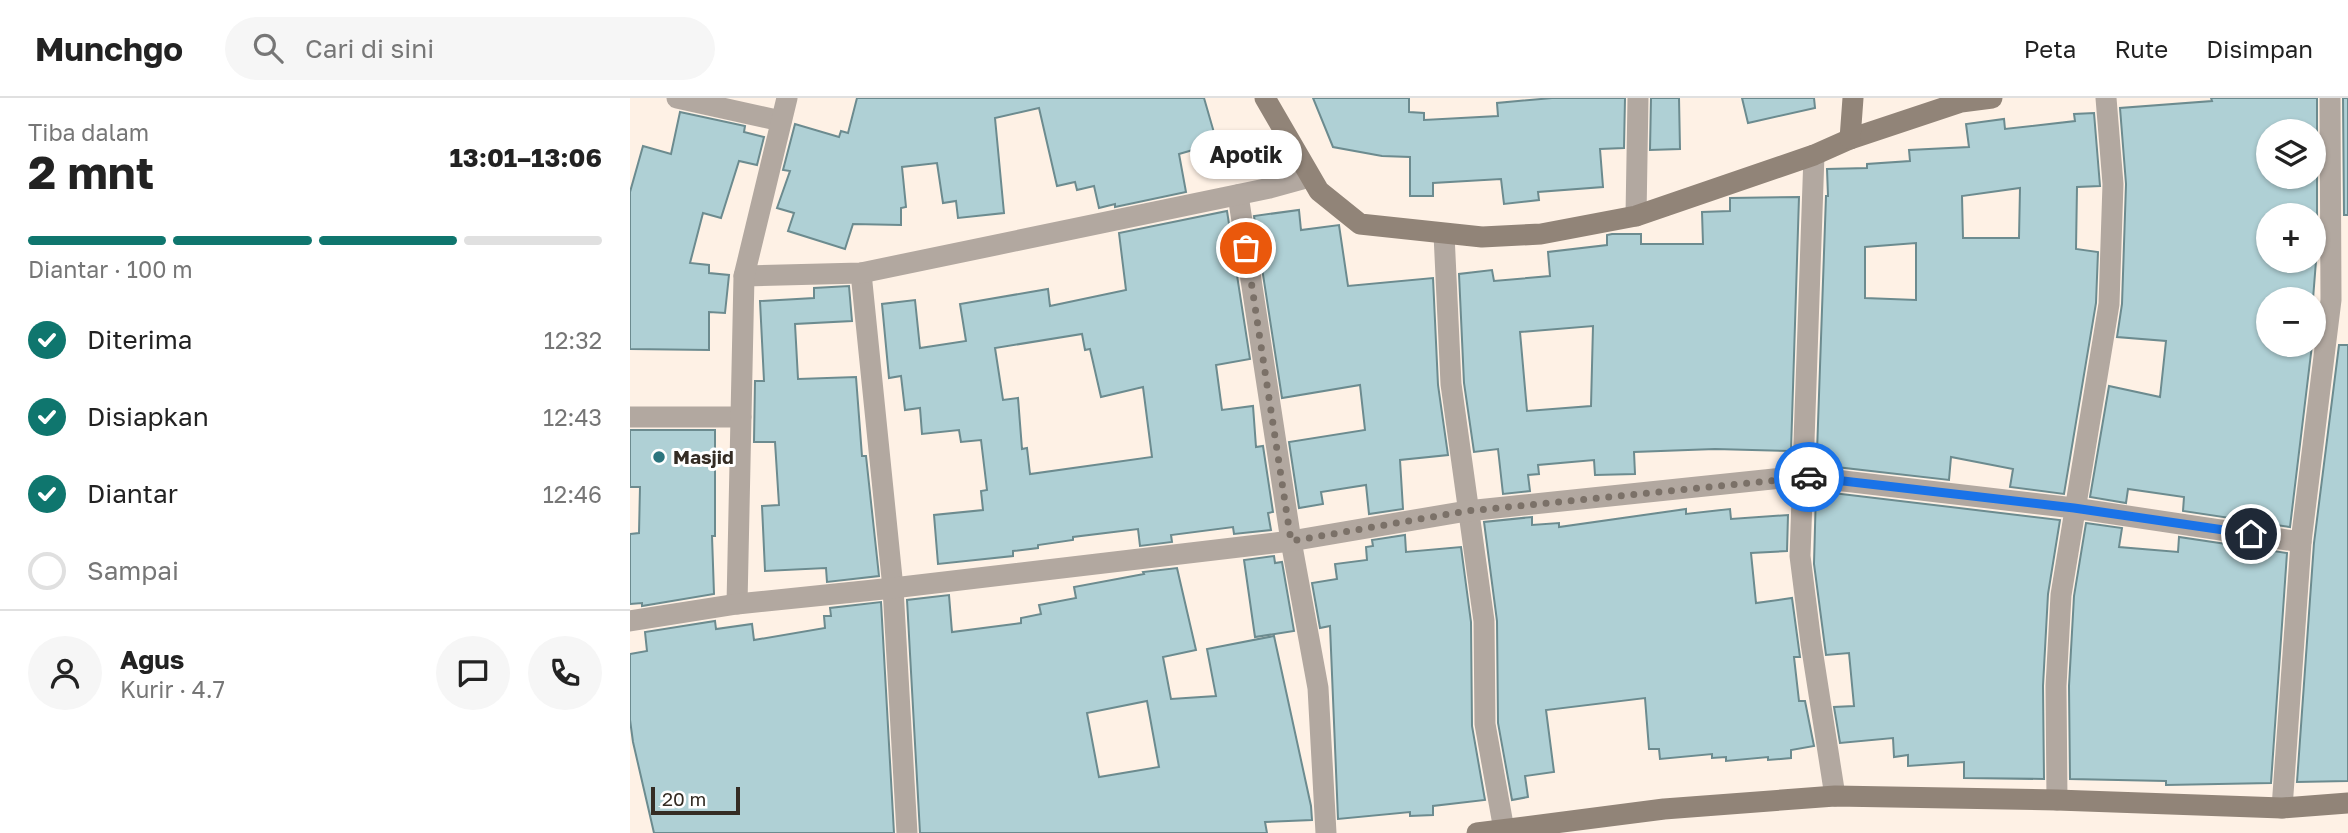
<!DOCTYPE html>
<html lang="id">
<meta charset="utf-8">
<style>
:root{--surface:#fff;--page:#f6f6f6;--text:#222;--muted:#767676;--line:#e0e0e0;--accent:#0f766e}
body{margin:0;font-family:"Golos Text",sans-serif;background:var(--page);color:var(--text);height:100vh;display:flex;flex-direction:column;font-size:26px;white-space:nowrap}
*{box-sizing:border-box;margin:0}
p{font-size:23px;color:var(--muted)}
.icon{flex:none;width:38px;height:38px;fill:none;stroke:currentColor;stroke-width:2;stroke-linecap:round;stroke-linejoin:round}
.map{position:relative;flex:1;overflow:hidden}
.details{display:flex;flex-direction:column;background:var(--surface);width:630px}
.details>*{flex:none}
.controls{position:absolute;left:1626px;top:21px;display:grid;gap:14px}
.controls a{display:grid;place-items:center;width:70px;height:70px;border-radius:50%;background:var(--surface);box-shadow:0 2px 5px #0004;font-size:35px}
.scale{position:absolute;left:21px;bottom:18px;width:89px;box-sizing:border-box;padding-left:7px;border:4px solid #342c24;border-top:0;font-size:19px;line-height:24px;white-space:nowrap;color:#342c24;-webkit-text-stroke:5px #fff;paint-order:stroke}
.pin{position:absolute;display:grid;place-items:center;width:60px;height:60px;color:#fff;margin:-30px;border:4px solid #fff;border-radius:50%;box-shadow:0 2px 7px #0007}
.courier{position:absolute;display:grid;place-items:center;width:70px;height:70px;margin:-35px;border:5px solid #1a73e8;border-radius:50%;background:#fff;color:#222;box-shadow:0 2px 9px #0007}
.bubble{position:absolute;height:49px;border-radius:24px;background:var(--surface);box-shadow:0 2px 5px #0004;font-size:23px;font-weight:700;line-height:49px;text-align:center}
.summary em{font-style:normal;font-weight:700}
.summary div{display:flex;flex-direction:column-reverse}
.summary{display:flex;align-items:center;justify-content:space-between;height:119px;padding:0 28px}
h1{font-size:46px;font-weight:700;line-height:52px}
.bar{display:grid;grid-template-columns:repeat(4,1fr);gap:10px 7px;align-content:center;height:84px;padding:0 28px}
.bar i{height:9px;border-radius:5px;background:var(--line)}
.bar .selected{background:var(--accent)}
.bar p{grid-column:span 4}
.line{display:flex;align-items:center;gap:18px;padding:0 28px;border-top:2px solid var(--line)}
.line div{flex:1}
.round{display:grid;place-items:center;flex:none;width:74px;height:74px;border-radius:37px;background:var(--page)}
ol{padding:0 28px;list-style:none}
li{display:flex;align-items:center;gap:21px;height:77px}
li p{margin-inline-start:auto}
li .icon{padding:7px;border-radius:50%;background:var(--accent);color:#fff;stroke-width:4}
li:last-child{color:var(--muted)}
li i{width:38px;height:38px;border:4px solid var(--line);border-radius:50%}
header{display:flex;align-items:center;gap:42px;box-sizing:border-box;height:98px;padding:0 35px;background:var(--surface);border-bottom:2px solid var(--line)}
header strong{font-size:33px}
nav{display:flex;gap:38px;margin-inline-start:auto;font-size:24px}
.search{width:490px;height:63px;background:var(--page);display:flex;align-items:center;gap:18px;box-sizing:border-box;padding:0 24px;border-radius:38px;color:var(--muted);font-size:26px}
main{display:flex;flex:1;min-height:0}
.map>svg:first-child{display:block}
.building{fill:#afd0d5;stroke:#6c8b8f;stroke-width:2;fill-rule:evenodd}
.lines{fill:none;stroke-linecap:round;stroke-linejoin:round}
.street{stroke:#b2a8a0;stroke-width:21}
.secondary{stroke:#918478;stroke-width:21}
.done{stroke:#7b7168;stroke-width:7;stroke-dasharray:0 12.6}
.route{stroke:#1a73e8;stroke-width:9}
.poi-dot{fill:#2c757e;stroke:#fff;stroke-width:2.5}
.labels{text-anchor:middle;stroke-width:6;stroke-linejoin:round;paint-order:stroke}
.poi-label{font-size:19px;font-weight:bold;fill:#342c24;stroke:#fff;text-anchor:start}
</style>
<header>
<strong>Munchgo</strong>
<div class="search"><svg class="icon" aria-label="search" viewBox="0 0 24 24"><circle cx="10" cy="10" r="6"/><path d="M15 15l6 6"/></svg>Cari di sini</div>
<nav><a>Peta</a><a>Rute</a><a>Disimpan</a></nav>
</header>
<main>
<section class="details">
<div class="summary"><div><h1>2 mnt</h1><p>Tiba dalam</p></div><em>13:01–13:06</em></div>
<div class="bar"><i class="selected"></i><i class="selected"></i><i class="selected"></i><i></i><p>Diantar · 100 m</p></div>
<ol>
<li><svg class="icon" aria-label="check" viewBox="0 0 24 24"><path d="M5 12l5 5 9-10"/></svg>Diterima<p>12:32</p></li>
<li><svg class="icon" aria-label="check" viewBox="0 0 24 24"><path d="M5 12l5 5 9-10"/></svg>Disiapkan<p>12:43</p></li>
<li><svg class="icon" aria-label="check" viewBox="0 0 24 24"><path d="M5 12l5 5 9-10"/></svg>Diantar<p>12:46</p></li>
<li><i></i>Sampai</li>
</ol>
<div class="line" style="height:126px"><a class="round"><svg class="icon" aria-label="person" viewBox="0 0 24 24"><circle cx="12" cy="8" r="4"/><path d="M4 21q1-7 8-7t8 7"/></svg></a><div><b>Agus</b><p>Kurir · 4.7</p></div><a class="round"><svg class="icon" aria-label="chat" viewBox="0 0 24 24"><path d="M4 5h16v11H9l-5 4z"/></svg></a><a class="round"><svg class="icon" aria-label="phone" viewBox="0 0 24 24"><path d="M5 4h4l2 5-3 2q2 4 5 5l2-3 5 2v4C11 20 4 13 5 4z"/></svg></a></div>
</section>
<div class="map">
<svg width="1718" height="735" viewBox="0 0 1718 735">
<rect width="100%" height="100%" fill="#fef1e5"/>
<!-- building -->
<g class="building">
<polygon points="227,0 574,0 587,45 549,56 556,94 485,109 485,106 469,110 464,88 447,92 445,84 427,88 409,10 365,20 374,115 328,120 326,103 313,105 307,65 272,69 276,109 271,110 271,127 223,126 215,151 158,133 164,115 147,110 160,73 153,72 165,26 209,39 211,33 218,35"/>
<polygon points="683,0 779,0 779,14 794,15 794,22 868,18 867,5 922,0 995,0 994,50 970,51 973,89 908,94 909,102 874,106 871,81 803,85 803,98 780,98 780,59 752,58 703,49"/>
<polygon points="1021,0 1049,0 1050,51 1020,52"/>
<polygon points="1112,0 1184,0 1185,10 1118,25"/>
<path d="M1581,0H1687V117H1638V163H1686L1683,201H1638V247H1682L1660,429L1553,413L1554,399L1498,391L1496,405L1460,399L1479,288L1530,299L1536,243L1487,239L1492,206L1496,86L1490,10L1582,3ZM1638,33H1684V79H1638Z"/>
<polygon points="1713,0 1718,0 1718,117 1714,117"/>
<polygon points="50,14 115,28 114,34 134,39 127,67 109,63 91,120 73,115 60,165 79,167 79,175 99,177 95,215 79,214 79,252 0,251 0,94 13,48 41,56"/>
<path d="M1464,15L1470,88L1447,89L1446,151L1468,154L1466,205L1434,396L1380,389L1383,371L1321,359L1319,382L1189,367L1190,354H1187L1196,98H1198L1197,71L1237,70V66L1280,63L1279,52L1339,49L1336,26L1374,21L1375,31L1445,23L1444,16ZM1390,90L1389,140H1333L1332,98ZM1286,145V202L1235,200V149Z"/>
<path d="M1169,99L1161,353L1085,351L1004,354L1005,376L965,377L964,362L908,367L909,376L898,377L900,393L873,396L868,351L844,354L834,285L829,176L862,172L864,183L920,178L918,154L977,147V137L982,136H1011V146H1073L1072,114L1100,113V100ZM963,228L961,308L897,313L890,234Z"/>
<polygon points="669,112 671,132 709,127 718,188 803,180 808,287 818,357 770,362 773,411 739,416 736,387 691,394 693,406 669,410 659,344 735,332 730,287 652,300 624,118"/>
<path d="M597,113L620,261L586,267L592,312L623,308L626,349L633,348L643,414L638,415L641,432L604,436L603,429L541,437L542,444L510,448L508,431L443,439V442L408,447V450L383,453V458L308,466L304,417L353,412L351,393L357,392L351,342L331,344L329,332L292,336L290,310L275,312L271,278L259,280L252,206L285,202L290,250L336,243L330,206L418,191L420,208L496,192L489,135ZM452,236L455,252L460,251L471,299L513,289L522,359L400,376L397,350L392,351L388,300L373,302L365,250Z"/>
<polygon points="219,188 222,223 165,226 168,281 226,279 232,358 236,358 249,478 197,484 196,470 135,473 132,408 149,407 145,344 124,344 125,283 134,283 130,203 184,200 184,190"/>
<polygon points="1709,247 1718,247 1718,683 1667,684 1684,445"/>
<polygon points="0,332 85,332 85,438 82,438 84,496 12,508 12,505 0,506 0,436 9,435 10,389 0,389"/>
<polygon points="1186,393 1430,422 1418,496 1413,588 1414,681 1334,680 1334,664 1278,668 1278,657 1264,659 1263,640 1210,645 1204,609 1224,608 1219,555 1196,557 1184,466"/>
<polygon points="1056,411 1056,416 1100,411 1101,421 1158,417 1157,453 1121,455 1126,505 1162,500 1170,559 1164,559 1169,603 1175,603 1184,648 1161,652 1161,660 1138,662 1138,659 1096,663 1096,659 1082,660 1082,656 1030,661 1029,651 1019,651 1015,600 916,612 924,674 895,678 898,699 882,702 868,625 867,523 854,424 902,419 902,427 929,425 929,429"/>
<polygon points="1456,425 1492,430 1489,449 1548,454 1549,439 1657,455 1641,685 1536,687 1536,683 1440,681 1439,588 1444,498"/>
<polygon points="775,437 776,454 831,449 841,524 842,628 855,702 803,708 803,717 780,718 780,714 708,721 700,528 690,530 682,485 707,481 705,466 737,462 736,449 743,448 742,442"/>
<polygon points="644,458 645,465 652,464 664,533 625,539 614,462"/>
<path d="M547,470L566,552L533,559L541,601L586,598L577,551L644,538L681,708L682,722L635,724L637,735H290L277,502L319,497L322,534L391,525V520L411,516L409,507L446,500L444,489L514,476L513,474ZM517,603L529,669L469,679L457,615Z"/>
<polygon points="251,504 264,735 24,735 3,644 0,622 0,556 17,553 15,534 85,523 86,531 122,526 124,542 195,530 194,518 201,518 200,510"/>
</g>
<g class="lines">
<!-- street -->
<g class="street">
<polyline points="47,0 151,23"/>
<polyline points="1184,57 1170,458 1181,545 1205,698"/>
<polyline points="608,97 661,443 688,590 696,735"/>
<polyline points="1006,118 1008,0"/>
<polyline points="814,136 821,286 854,523 855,626 874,732"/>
<polyline points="231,175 263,490 277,735"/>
<polyline points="114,178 231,175 640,90 680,79"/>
<polyline points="0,319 111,319"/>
<polyline points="107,506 114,178 157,0"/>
<polyline points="0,523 107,506 263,490 661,443 837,413 1171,378 1444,410 1671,444"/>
<polyline points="1427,702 1426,588 1431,497 1479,206 1483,86 1476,0"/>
<polyline points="1652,710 1671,444 1701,202 1700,0"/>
</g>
<!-- secondary -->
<g class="secondary">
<polyline points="635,0 689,93 730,126 852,139 911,136 1006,118 1184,57 1220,41 1331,4 1362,0"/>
<polyline points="1220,41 1223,0"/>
<polyline points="847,735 1034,711 1205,698 1427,702 1652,710 1718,705"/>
</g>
</g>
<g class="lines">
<!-- done -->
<polyline class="done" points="616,150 661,443 837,413 1179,379"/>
<!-- route -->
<polyline class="route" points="1179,379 1444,410 1621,436"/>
</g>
<!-- markers -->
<circle class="poi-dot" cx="29" cy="359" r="7"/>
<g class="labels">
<!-- poi labels -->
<g class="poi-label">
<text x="43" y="366">Masjid</text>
</g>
</g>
</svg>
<div class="controls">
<a><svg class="icon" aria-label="layers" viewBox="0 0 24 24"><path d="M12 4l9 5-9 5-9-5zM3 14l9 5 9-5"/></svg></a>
<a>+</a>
<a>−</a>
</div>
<div class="scale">20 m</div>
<div class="pin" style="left:616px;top:150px;background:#ea580c"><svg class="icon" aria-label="bag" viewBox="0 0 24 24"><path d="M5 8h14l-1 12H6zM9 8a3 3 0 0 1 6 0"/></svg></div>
<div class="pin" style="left:1621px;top:436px;background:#1f2937"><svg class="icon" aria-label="home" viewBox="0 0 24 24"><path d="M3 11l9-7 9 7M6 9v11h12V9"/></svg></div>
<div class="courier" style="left:1179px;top:379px"><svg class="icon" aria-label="car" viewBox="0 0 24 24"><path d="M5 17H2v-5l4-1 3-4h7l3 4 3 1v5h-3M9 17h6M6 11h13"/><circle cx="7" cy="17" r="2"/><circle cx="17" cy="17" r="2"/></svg></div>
<div class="bubble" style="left:560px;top:32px;width:112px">Apotik</div>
</div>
</main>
